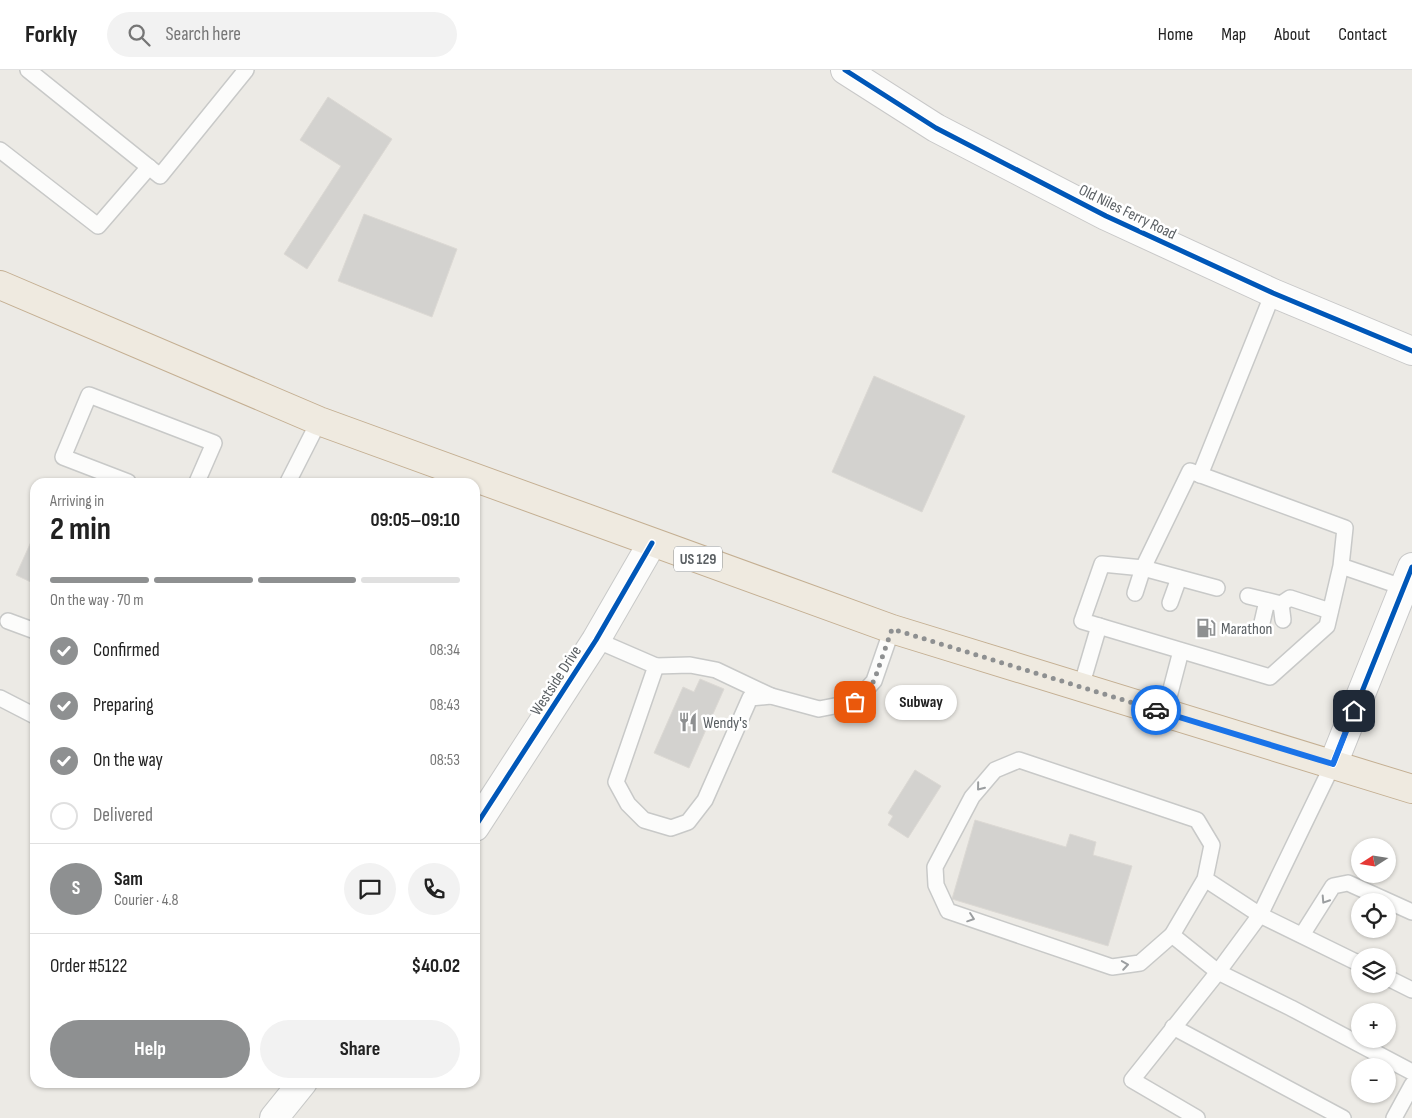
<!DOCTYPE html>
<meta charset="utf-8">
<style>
:root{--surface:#fff;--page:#f2f2f2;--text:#222;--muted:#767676;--line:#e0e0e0;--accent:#8e9091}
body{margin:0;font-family:"Sofia Sans Condensed",sans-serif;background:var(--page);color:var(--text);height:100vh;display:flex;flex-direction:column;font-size:19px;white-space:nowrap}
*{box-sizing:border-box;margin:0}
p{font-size:16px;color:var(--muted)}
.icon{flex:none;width:28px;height:28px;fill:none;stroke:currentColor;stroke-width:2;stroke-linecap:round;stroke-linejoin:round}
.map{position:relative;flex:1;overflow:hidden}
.details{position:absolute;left:30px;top:408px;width:450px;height:610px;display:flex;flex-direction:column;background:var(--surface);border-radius:15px;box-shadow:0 1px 4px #0004}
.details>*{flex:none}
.needle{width:32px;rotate:258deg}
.controls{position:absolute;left:1351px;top:768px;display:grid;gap:10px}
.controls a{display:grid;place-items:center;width:45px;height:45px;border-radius:50%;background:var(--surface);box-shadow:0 1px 4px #0004;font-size:25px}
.pin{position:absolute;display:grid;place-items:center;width:42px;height:42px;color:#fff;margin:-21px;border-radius:10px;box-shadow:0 2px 8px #0006}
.courier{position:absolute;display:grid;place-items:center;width:50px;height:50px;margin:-25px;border:4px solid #1a73e8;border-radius:50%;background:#fff;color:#222;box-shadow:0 1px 6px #0007}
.bubble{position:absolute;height:35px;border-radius:18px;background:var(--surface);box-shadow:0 1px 4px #0004;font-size:16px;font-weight:700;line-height:35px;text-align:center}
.head em{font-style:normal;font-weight:700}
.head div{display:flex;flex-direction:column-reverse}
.head{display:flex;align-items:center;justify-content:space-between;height:85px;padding:0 20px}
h1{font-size:32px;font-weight:700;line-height:38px}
.bar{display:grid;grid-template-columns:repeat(4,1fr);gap:8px 5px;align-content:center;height:60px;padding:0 20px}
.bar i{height:6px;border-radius:4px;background:var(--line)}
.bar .selected{background:var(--accent)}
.bar p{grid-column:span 4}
.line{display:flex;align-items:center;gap:12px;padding:0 20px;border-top:1px solid var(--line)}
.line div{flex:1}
.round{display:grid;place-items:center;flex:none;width:52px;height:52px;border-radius:26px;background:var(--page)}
ol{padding:0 20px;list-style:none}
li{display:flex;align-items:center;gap:15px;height:55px}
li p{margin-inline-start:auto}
li .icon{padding:5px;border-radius:50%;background:var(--accent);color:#fff;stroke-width:4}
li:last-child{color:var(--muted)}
li i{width:28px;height:28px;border:2px solid var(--line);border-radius:50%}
.primary-button{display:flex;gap:10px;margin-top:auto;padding:10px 20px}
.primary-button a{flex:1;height:58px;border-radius:30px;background:var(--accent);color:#fff;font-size:20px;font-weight:700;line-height:58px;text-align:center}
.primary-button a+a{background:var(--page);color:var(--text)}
header{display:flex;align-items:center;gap:30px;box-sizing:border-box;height:70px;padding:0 25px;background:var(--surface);border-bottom:1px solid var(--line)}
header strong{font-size:24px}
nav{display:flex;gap:28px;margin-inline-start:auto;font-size:18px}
.search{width:350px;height:45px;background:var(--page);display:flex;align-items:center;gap:12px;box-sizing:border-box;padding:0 18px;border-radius:28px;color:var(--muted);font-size:19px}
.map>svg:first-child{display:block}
.building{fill:#d3d2cf;stroke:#dcd9d4}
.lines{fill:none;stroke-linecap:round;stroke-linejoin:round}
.lane-casing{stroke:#c8c9c8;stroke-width:18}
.street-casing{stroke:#c8c9c8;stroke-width:30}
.secondary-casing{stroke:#c8c8c8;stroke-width:30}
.highway-casing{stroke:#c4af92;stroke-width:30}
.lane{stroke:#fcfcfb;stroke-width:15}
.street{stroke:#fcfcfb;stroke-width:28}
.secondary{stroke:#fcfcfb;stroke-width:28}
.highway{stroke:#efeae0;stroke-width:28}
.cycleway-casing{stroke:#fff;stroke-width:8}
.cycleway{stroke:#0057b8;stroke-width:5}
.oneway{stroke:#9b9ea0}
.done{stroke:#8e9091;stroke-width:5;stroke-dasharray:0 9}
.route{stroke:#1a73e8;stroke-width:6}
.labels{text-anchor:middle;stroke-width:5;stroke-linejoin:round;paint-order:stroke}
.shield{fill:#fff;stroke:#8c9092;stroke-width:1}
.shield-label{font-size:15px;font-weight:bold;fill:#5b6064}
.street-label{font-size:16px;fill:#5b6064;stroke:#fff}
.poi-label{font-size:16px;fill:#5b6064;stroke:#fff;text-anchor:start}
</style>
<header>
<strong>Forkly</strong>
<div class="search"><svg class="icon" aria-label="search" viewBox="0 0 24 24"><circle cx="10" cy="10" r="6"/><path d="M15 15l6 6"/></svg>Search here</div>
<nav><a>Home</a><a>Map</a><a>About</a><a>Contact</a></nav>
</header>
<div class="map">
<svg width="1412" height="1048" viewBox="0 0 1412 1048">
<rect width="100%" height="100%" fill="#eceae5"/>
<!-- building -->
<g class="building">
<polygon points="328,27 392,69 307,199 284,184 341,96 300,70"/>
<polygon points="364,144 457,179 432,247 338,211"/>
<polygon points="874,306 965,346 922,442 832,402"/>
<polygon points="35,463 35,514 16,505"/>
<polygon points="700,609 724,619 689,698 654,683 683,617 694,622"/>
<polygon points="915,700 941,716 908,768 888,755 893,746 888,743"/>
<polygon points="975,750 1066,777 1070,764 1096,772 1093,785 1132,796 1108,876 952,829"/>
</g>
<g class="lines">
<defs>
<g id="lane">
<polyline points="28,0 160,106 246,0"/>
<polyline points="0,80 98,156 149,97"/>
<polyline points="1200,405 1273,223"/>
<polyline points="128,412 63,387 89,325 214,373 197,412"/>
<polyline points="288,412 319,351"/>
<polyline points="1341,496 1327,556 1270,607 1082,551 1102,494 1143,498 1190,401 1345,458 1341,496 1411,520"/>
<polyline points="1135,523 1143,498 1217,518"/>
<polyline points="1248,526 1281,534 1290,528 1330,541"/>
<polyline points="1170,533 1179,508"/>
<polyline points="1281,534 1283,550"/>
<polyline points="8,551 35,561"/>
<polyline points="1261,557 1267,531"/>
<polyline points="596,570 656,596 616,712 628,734 644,750 671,758 688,752 705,730 750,628 771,626 819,639 855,632 874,611 892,559"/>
<polyline points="656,596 690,595 716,600 771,626"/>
<polyline points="1081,617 1099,556"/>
<polyline points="0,628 35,646"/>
<polyline points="1165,642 1181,581"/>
<polyline points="1205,809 1172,865 1140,893 1112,897 948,841 936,815 935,797 972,727 995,700 1019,690 1197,750 1212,775 1205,809 1260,845 1360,894"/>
<polyline points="1172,865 1218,902 1291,938 1412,1002"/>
<polyline points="1302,865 1333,816 1348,813 1412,842"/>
<polyline points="1388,908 1412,920"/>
<polyline points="1173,957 1343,1048"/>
<polyline points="1197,1048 1132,1010 1218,902 1260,845 1333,694"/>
<polyline points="1394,1048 1412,1015"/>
</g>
<g id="street">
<polyline points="475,757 596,570 652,473"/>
<polyline points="274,1048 303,1012"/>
</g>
<g id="secondary">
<polyline points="845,0 936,58 1106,146 1273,223 1412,281"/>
<polyline points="1333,694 1412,497"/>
</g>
<polyline id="highway" points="0,215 319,351 892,559 1412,719"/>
</defs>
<!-- lane casing -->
<use href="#lane" class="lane-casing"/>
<!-- street casing -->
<use href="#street" class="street-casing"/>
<!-- secondary casing -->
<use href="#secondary" class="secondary-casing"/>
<!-- highway casing -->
<use href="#highway" class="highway-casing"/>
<!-- lane -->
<use href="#lane" class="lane"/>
<!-- street -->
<use href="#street" class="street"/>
<!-- secondary -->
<use href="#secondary" class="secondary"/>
<!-- highway -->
<use href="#highway" class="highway"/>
<defs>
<g id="cycleway">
<polyline points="845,0 936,58 1106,146 1273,223 1412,281"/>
<polyline points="1333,694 1412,497"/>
<polyline points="475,757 596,570 652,473"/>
</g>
</defs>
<!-- cycleway casing -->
<use href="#cycleway" class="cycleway-casing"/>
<!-- cycleway -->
<use href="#cycleway" class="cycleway"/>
</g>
<!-- one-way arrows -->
<defs><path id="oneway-chevron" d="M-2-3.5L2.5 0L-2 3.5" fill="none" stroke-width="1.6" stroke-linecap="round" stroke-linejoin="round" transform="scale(1.25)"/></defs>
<g class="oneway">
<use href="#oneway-chevron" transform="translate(980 717) rotate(129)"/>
<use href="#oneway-chevron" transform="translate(1325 830) rotate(123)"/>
<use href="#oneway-chevron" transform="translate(971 848) rotate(19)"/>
<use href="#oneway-chevron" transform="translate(1125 895) rotate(-9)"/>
</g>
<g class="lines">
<!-- done -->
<polyline class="done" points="855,632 874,611 892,559 1156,640"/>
<!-- route -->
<polyline class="route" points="1156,640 1333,694 1354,641"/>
</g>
<!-- icons -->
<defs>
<symbol id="fuel-bare" viewBox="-9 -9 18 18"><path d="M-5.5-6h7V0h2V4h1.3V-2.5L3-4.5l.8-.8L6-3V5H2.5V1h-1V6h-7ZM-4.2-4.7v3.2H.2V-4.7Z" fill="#8e9091" stroke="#fff" stroke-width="2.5" paint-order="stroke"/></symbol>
<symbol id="restaurant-bare" viewBox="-9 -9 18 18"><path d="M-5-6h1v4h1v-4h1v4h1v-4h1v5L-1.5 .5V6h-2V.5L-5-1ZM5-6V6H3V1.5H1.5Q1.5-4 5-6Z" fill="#8e9091" stroke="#fff" stroke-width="2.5" paint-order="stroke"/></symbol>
</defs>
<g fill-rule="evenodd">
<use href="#fuel-bare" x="1192" y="544" width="28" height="28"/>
<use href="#restaurant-bare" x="674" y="638" width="28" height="28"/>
</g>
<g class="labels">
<!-- shield labels -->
<rect class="shield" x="674" y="476.5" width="48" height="25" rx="4"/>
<g class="shield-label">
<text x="698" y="494">US 129</text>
</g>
<!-- street labels -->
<g class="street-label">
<text transform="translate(1128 141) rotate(26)" y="6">Old Niles Ferry Road</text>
<text transform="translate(555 610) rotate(-57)" y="6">Westside Drive</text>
</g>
<!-- poi labels -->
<g class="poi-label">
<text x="1221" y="564">Marathon</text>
<text x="703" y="658">Wendy's</text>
</g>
</g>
</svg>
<div class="controls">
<a><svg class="needle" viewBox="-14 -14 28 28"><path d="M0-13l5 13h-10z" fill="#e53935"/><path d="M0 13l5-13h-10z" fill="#767676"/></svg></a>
<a><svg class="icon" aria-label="locate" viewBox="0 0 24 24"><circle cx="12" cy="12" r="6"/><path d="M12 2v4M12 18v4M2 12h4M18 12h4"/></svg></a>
<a><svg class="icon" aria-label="layers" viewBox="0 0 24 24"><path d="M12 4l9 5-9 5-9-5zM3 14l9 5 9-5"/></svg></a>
<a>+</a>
<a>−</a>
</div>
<div class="pin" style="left:855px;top:632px;background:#ea580c"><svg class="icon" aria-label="bag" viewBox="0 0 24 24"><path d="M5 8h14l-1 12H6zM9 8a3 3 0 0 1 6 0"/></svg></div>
<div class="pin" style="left:1354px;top:641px;background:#1f2937"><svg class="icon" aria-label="home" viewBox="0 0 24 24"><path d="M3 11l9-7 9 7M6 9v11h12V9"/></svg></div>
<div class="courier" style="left:1156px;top:640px"><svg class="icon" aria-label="car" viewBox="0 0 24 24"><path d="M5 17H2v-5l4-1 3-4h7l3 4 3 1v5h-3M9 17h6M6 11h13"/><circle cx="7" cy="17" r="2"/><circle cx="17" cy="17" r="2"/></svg></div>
<div class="bubble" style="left:885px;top:615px;width:72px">Subway</div>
<section class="details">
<div class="head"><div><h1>2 min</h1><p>Arriving in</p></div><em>09:05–09:10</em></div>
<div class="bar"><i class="selected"></i><i class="selected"></i><i class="selected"></i><i></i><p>On the way · 70 m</p></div>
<ol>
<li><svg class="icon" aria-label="check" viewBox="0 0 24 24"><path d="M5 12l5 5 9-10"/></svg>Confirmed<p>08:34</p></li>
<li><svg class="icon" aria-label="check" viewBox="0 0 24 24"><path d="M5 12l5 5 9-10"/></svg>Preparing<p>08:43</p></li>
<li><svg class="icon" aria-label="check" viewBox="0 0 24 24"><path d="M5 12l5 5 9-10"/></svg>On the way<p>08:53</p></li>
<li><i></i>Delivered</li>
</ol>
<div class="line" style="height:90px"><b class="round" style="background:var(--accent);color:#fff">S</b><div><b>Sam</b><p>Courier · 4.8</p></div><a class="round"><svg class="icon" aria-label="chat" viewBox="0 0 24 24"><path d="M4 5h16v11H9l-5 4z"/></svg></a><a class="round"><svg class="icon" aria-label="phone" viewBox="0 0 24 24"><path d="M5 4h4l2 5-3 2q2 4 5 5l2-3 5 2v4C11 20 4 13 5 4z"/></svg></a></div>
<div class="line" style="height:65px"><div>Order #5122</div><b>$40.02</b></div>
<div class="primary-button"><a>Help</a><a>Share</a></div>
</section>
</div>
